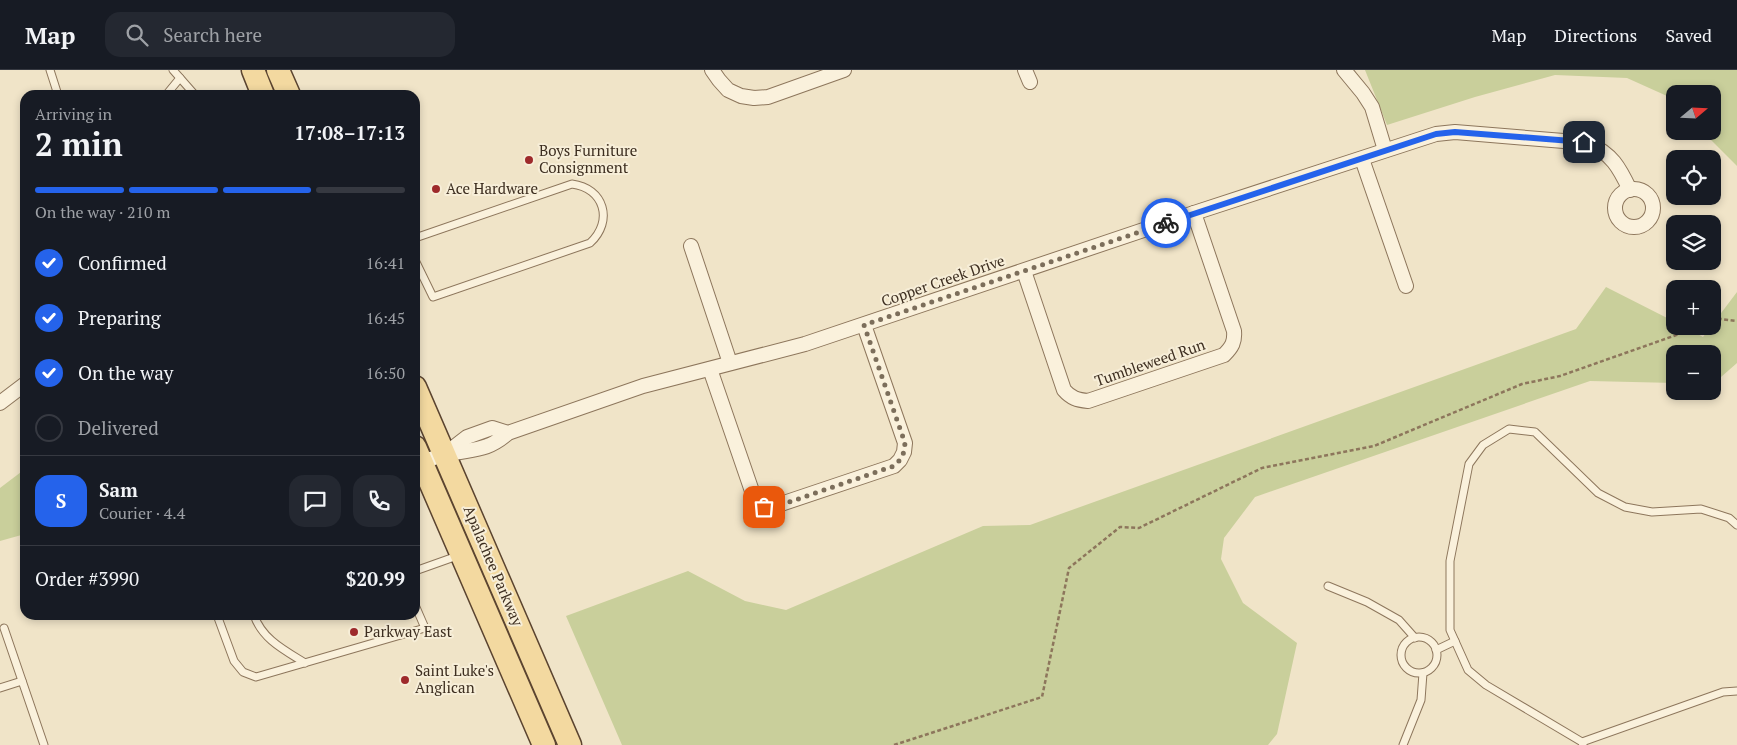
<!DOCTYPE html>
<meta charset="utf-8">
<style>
:root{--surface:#171b24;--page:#242831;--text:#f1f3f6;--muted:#9ea1a6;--line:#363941;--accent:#2563eb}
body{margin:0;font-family:"PT Serif",serif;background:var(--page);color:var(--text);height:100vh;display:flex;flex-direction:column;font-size:19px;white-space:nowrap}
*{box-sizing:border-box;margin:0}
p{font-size:16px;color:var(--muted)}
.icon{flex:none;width:28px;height:28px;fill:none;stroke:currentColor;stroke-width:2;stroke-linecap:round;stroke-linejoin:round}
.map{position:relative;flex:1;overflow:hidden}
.side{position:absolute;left:20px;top:20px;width:400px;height:530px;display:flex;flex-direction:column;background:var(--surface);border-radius:15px;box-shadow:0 2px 8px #0003}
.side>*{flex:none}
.needle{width:32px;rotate:71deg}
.fabs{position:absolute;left:1666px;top:15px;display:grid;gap:10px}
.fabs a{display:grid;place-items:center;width:55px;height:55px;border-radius:10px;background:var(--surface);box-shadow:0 2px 8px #0003;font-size:25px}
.pin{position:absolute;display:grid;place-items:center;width:42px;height:42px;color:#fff;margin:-21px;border-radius:10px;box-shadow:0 2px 8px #0006}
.courier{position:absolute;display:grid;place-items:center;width:50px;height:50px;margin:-25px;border:4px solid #2563eb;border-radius:50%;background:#fff;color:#222;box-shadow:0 1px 6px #0007}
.summary em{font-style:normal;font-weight:700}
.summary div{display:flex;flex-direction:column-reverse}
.summary{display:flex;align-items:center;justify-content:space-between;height:85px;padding:0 15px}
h1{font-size:32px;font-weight:700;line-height:38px}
.bar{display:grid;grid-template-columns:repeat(4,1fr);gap:8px 5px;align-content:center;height:60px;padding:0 15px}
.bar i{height:6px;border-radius:4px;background:var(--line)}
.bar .current{background:var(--accent)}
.bar p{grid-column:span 4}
.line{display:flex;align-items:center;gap:12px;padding:0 15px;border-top:1px solid var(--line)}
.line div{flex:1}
.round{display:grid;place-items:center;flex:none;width:52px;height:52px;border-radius:15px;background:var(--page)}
ol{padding:0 15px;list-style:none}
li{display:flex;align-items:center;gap:15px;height:55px}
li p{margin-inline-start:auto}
li .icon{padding:5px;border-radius:50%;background:var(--accent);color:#fff;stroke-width:4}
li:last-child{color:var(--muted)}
li i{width:28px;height:28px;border:2px solid var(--line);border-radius:50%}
header{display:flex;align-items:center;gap:30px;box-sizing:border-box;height:70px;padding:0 25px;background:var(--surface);border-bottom:1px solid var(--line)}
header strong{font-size:24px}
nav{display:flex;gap:28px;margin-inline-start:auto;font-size:18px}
.search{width:350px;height:45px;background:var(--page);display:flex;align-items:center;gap:12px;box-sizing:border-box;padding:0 18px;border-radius:15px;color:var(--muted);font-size:19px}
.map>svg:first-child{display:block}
.green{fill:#c9cf9b}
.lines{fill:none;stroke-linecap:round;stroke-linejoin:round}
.service-casing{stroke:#8d765c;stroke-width:9}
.minor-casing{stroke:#8d765c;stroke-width:16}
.primary-casing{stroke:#5b4430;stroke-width:25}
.path{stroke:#8d765c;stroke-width:2.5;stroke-dasharray:4 2.5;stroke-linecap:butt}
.service{stroke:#faf1dc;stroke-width:7}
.minor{stroke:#faf1dc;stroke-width:14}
.primary{stroke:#f3d9a0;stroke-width:22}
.done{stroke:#7c6e5b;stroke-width:5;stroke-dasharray:0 9}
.route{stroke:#2563eb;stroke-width:6}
.poi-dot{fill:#9e2a2b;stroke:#f7eed8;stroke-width:2}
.labels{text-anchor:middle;stroke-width:4;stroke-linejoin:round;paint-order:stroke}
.poi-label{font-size:15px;fill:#3d2e20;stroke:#f7eed8;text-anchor:start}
.street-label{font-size:15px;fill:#3d2e20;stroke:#f7eed8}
</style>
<header>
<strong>Map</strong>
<div class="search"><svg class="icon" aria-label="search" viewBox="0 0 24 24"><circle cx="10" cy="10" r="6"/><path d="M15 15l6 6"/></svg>Search here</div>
<nav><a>Map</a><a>Directions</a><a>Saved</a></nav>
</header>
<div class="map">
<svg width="1737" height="675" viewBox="0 0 1737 675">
<rect width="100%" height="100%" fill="#f0e4c8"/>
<!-- green -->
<g class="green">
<polygon points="1365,0 1737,0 1737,96 1702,61 1712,61 1712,24 1675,24 1675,34 1667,26 1627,8 1555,5 1475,27 1387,55"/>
<polygon points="1606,217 1675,252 1675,256 1683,256 1703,267 1737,222 1737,293 1713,314 1712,284 1675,284 1675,313 1590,311 1255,427 1224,468 1221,489 1243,533 1297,573 1277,664 1268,675 622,675 566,546 688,501 745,531 786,540 983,456 1030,455 1576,259"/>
<polygon points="25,399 25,464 0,471 0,418"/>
</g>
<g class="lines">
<defs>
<g id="service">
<polyline points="50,0 58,25"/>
<polyline points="173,0 195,25"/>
<polyline points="166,25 180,8"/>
<path d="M415,168L572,114C604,118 614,151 590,173L433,227L415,190"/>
<polyline points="415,501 460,485"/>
<polyline points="1328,516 1367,532 1399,550 1415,568"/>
<polyline points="217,545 234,591 243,602 256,607 425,558 415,535"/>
<path d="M254,545C262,569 284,580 305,593"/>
<polyline points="4,558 44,675"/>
<circle cx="1419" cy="585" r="18"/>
<polyline points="1436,580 1455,571"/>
<polyline points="0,618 22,611"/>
<polyline points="1582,672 1723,622 1737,621"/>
<polyline points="1403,675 1421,630 1423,603"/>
<polyline points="1583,675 1582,672 1486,615 1468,600 1450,560 1450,491 1469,394 1483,375 1509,359 1535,362 1598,423 1625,437 1652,442 1701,439 1729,448 1737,455"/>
</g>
<g id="minor">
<polyline points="712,0 719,10 728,20 741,26 754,28 768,27 844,0"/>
<polyline points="1025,0 1030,12"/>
<polyline points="1344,0 1363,23 1372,37 1385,80"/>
<polyline points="1362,89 1406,216"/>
<circle cx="1634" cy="138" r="19"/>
<polyline points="691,176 730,293"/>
<path d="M1024,201L1064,320C1071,328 1077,330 1088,331L1224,285C1232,277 1235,272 1234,261L1194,143"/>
<path d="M710,299L754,427C759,435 763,437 772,437L894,396L900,390L904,382L905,373L864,255"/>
<polyline points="0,333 25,314"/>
<polyline points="445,384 467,367 492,358 508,363"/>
<path d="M422,392C429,390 437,386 445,385C472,378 485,383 508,363L643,316L805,274L1194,143L1436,64L1455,62L1588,73C1612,84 1619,97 1630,120"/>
</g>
<g id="primary">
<polyline points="253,0 263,25"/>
<polyline points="278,0 289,25"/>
<polyline points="415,317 570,675"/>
<polyline points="415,377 544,675"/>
</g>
</defs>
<!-- service casing -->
<use href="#service" class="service-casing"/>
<!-- minor casing -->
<use href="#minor" class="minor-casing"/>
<!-- primary casing -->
<use href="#primary" class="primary-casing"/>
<!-- path -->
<g class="path">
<polyline points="1712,253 1721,249 1737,251"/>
<polyline points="894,675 1042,627 1069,498 1120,457 1139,458 1262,398 1374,376 1522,314 1560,306 1702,256"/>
</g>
<!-- service -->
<use href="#service" class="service"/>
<!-- minor -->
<use href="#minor" class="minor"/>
<!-- primary -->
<use href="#primary" class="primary"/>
</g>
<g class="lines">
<!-- done -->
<polyline class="done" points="764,437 772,438 894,396 900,390 904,382 905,373 864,255 1166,153"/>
<!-- route -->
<polyline class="route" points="1166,153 1436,64 1455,62 1584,72"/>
</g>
<!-- markers -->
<g class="poi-dot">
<circle cx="529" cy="90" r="5"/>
<circle cx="436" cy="119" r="5"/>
<circle cx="354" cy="562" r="5"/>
<circle cx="405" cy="610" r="5"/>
</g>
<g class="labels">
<!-- poi labels -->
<g class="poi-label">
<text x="539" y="86">Boys Furniture<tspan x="539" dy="17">Consignment</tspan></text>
<text x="446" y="124">Ace Hardware</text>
<text x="364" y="567">Parkway East</text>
<text x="415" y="606">Saint Luke's<tspan x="415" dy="17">Anglican</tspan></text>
</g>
<!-- street labels -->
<g class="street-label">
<text transform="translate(943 211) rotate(-19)" y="5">Copper Creek Drive</text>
<text transform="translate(1150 293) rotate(-19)" y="5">Tumbleweed Run</text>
<text transform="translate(493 496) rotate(67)" y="5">Apalachee Parkway</text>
</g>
</g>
</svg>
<div class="fabs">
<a><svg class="needle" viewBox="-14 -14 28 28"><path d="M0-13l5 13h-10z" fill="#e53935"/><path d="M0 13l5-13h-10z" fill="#9ea1a6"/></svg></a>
<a><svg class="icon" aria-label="locate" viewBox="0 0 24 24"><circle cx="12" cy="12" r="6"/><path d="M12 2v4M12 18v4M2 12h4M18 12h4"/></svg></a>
<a><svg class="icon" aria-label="layers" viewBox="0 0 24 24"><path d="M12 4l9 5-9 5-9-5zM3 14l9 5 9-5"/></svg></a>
<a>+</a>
<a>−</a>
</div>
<div class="pin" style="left:764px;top:437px;background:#ea580c"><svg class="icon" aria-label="bag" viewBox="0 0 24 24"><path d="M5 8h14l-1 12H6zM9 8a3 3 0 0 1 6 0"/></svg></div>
<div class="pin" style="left:1584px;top:72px;background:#1f2937"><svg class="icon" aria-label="home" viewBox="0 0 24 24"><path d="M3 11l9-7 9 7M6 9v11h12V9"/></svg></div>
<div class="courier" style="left:1166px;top:153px"><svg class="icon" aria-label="bike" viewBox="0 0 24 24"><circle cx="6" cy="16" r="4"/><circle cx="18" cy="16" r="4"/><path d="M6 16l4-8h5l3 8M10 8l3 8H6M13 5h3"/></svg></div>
<section class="side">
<div class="summary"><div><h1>2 min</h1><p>Arriving in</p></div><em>17:08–17:13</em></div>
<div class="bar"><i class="current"></i><i class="current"></i><i class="current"></i><i></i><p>On the way · 210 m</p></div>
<ol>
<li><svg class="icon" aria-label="check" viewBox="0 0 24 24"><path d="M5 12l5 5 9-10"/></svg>Confirmed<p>16:41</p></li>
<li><svg class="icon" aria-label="check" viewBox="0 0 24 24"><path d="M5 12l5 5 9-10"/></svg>Preparing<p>16:45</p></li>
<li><svg class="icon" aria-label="check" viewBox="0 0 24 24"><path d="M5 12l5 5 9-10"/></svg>On the way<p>16:50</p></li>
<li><i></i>Delivered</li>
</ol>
<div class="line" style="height:90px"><b class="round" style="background:var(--accent);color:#fff">S</b><div><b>Sam</b><p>Courier · 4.4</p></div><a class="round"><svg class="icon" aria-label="chat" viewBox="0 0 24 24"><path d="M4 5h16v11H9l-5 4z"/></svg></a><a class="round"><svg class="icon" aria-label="phone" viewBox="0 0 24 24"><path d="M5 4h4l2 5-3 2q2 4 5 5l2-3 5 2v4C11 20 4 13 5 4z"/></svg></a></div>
<div class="line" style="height:65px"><div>Order #3990</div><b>$20.99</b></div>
</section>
</div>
